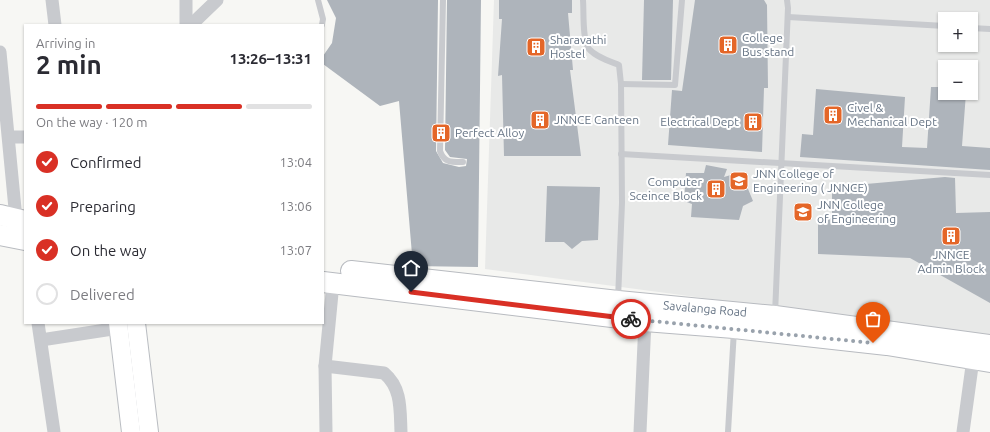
<!DOCTYPE html>
<meta charset="utf-8">
<style>
:root{--surface:#fff;--page:#f2f2f3;--text:#2b2b33;--muted:#7c7c81;--line:#e1e1e2;--accent:#d93025}
body{margin:0;font-family:Ubuntu,sans-serif;background:var(--page);color:var(--text);height:100vh;display:flex;flex-direction:column;font-size:15px;white-space:nowrap}
*{box-sizing:border-box;margin:0}
p{font-size:13px;color:var(--muted)}
.icon{flex:none;width:22px;height:22px;fill:none;stroke:currentColor;stroke-width:2;stroke-linecap:round;stroke-linejoin:round}
.map{position:relative;flex:1;overflow:hidden}
.side{position:absolute;left:24px;top:24px;width:300px;height:300px;display:flex;flex-direction:column;background:var(--surface);border-radius:0px;box-shadow:0 1px 3px #0004}
.side>*{flex:none}
.tools{position:absolute;left:938px;top:12px;display:grid;gap:8px}
.tools a{display:grid;place-items:center;width:40px;height:40px;border-radius:0px;background:var(--surface);box-shadow:0 1px 3px #0004;font-size:20px}
.pin{position:absolute;display:grid;place-items:center;width:34px;height:34px;color:#fff;margin:-41px -17px;border-radius:50% 50% 50% 0;rotate:-45deg;box-shadow:0 0 4px #0007}
.pin .icon{rotate:45deg}
.courier{position:absolute;display:grid;place-items:center;width:40px;height:40px;margin:-20px;border:3px solid #d93025;border-radius:50%;background:#fff;color:#222;box-shadow:0 1px 5px #0007}
.head em{font-style:normal;font-weight:700}
.head div{display:flex;flex-direction:column-reverse}
.head{display:flex;align-items:center;justify-content:space-between;height:68px;padding:0 12px}
h1{font-size:26px;font-weight:700;line-height:30px}
.bar{display:grid;grid-template-columns:repeat(4,1fr);gap:6px 4px;align-content:center;height:48px;padding:0 12px}
.bar i{height:5px;border-radius:3px;background:var(--line)}
.bar .active{background:var(--accent)}
.bar p{grid-column:span 4}
ol{padding:0 12px;list-style:none}
li{display:flex;align-items:center;gap:12px;height:44px}
li p{margin-inline-start:auto}
li .icon{padding:4px;border-radius:50%;background:var(--accent);color:#fff;stroke-width:4}
li:last-child{color:var(--muted)}
li i{width:22px;height:22px;border:2px solid var(--line);border-radius:50%}
.map>svg:first-child{display:block}
.built{fill:#e8e9e8;fill-rule:evenodd}
.building{fill:#aeb4bb}
.lines{fill:none;stroke-linecap:round;stroke-linejoin:round}
.secondary-casing{stroke:#babdc2;stroke-width:20}
.primary-casing{stroke:#b8bbc0;stroke-width:22}
.lane{stroke:#c8cace;stroke-width:6}
.street{stroke:#c8cace;stroke-width:13}
.secondary{stroke:#fff;stroke-width:18}
.primary{stroke:#fff;stroke-width:20}
.done{stroke:#99a2ac;stroke-width:4;stroke-dasharray:0 7.2}
.route{stroke:#d93025;stroke-width:5}
.labels{text-anchor:middle;stroke-width:4;stroke-linejoin:round;paint-order:stroke}
.poi-label{font-size:12px;fill:#667485;stroke:#fff;text-anchor:start}
.street-label{font-size:12px;fill:#667485;stroke:#fff}
</style>
<div class="map">
<svg width="990" height="432" viewBox="0 0 990 432">
<rect width="100%" height="100%" fill="#f7f7f4"/>
<!-- built -->
<path class="built" d="M494,0H990V336L485,269ZM945,19H971V45H945ZM945,67H971V93H945Z"/>
<!-- building -->
<g class="building">
<polygon points="327,0 438,0 436,151 443,163 459,167 466,166 467,159 450,157 445,150 447,0 481,0 478,267 413,266 399,101 380,106 323,64 323,56 332,43 336,18"/>
<polygon points="499,0 572,0 572,13 568,13 573,70 570,70 581,156 504,156 502,75 498,76 502,19 499,19"/>
<polygon points="644,0 673,0 671,80 642,80"/>
<polygon points="695,0 764,0 767,5 768,88 764,88 762,152 668,145 672,90 682,91"/>
<polygon points="931,87 945,87 945,93 966,93 962,146 990,148 990,170 800,157 802,134 813,135 816,89 905,97 902,147 927,148"/>
<polygon points="706,165 727,169 724,177 741,172 753,201 743,206 739,220 691,217 692,204 684,201 686,173 704,173"/>
<polygon points="945,177 955,178 956,213 990,212 990,303 910,258 818,254 818,218 832,218 832,187"/>
<polygon points="547,186 600,187 598,240 582,241 572,249 564,242 545,242"/>
</g>
<g class="lines">
<defs>
<g id="secondary">
<polyline points="118,323 131,432"/>
<polyline points="136,323 149,432"/>
</g>
<g id="primary">
<polyline points="0,215 25,221"/>
<polyline points="0,235 25,240"/>
<polyline points="351,271 618,301 775,316 990,345"/>
<polyline points="323,282 645,321 734,328 887,345 990,362"/>
</g>
</defs>
<!-- secondary casing -->
<use href="#secondary" class="secondary-casing"/>
<!-- primary casing -->
<use href="#primary" class="primary-casing"/>
<!-- lane -->
<g class="lane">
<polyline points="318,0 323,19 322,25"/>
<path d="M443,0L440,151C444,163 452,162 463,162"/>
<path d="M583,0C584,11 582,41 589,49C596,57 609,61 619,65L621,84L622,203L618,299"/>
<polyline points="788,17 945,26"/>
<polyline points="971,28 990,29"/>
<polyline points="621,84 675,85 682,0"/>
<polyline points="621,154 990,175"/>
<polyline points="775,314 788,8 787,0"/>
<polyline points="728,432 734,330"/>
</g>
<!-- street -->
<g class="street">
<polyline points="52,0 55,25"/>
<polyline points="186,0 186,25"/>
<polyline points="191,25 217,0"/>
<polyline points="0,52 16,219"/>
<polyline points="9,137 25,137"/>
<polyline points="38,323 54,432"/>
<polyline points="41,340 119,328"/>
<path d="M325,366L384,373C402,388 400,410 401,432"/>
<polyline points="326,432 325,366 333,283"/>
<polyline points="640,432 645,321"/>
<polyline points="963,432 973,359"/>
</g>
<!-- secondary -->
<use href="#secondary" class="secondary"/>
<!-- primary -->
<use href="#primary" class="primary"/>
</g>
<g class="lines">
<!-- done -->
<polyline class="done" points="631,319 873,343"/>
<!-- route -->
<polyline class="route" points="411,292 631,319"/>
</g>
<!-- icons -->
<defs>
<symbol id="building-square" viewBox="-11 -11 22 22"><rect x="-9" y="-9" width="18" height="18" rx="4" fill="#e46628" stroke="#fff"/><path d="M-4-6H4V6H1V3H-1V6H-4ZM-2.5-4.3h1.7v1.8h-1.7ZM.8-4.3h1.7v1.8H.8ZM-2.5-1h1.7V.8h-1.7ZM.8-1h1.7V.8H.8Z" fill="#fff"/></symbol>
<symbol id="university-square" viewBox="-11 -11 22 22"><rect x="-9" y="-9" width="18" height="18" rx="4" fill="#e46628" stroke="#fff"/><path d="M0-5L7-2L0 1L-7-2ZM-4 1L0 2.5L4 1V4Q0 6-4 4Z" fill="#fff"/></symbol>
<symbol id="school-square" viewBox="-11 -11 22 22"><rect x="-9" y="-9" width="18" height="18" rx="4" fill="#e46628" stroke="#fff"/><path d="M0-5L7-2L0 1L-7-2ZM-4 1L0 2.5L4 1V4Q0 6-4 4Z" fill="#fff"/></symbol>
</defs>
<g fill-rule="evenodd">
<use href="#building-square" x="717" y="34" width="22" height="22"/>
<use href="#building-square" x="525" y="36" width="22" height="22"/>
<use href="#building-square" x="822" y="104" width="22" height="22"/>
<use href="#building-square" x="529" y="109" width="22" height="22"/>
<use href="#building-square" x="742" y="111" width="22" height="22"/>
<use href="#building-square" x="430" y="122" width="22" height="22"/>
<use href="#university-square" x="728" y="170" width="22" height="22"/>
<use href="#building-square" x="705" y="178" width="22" height="22"/>
<use href="#school-square" x="792" y="201" width="22" height="22"/>
<use href="#building-square" x="940" y="225" width="22" height="22"/>
</g>
<g class="labels">
<!-- poi labels -->
<g class="poi-label">
<text x="742" y="42">College<tspan x="742" dy="14">Bus stand</tspan></text>
<text x="550" y="44">Sharavathi<tspan x="550" dy="14">Hostel</tspan></text>
<text x="847" y="112">Civel &amp;<tspan x="847" dy="14">Mechanical Dept</tspan></text>
<text x="554" y="124">JNNCE Canteen</text>
<text x="739" y="126" text-anchor="end">Electrical Dept</text>
<text x="455" y="137">Perfect Alloy</text>
<text x="753" y="178">JNN College of<tspan x="753" dy="14">Engineering ( JNNCE)</tspan></text>
<text x="702" y="186" text-anchor="end">Computer<tspan x="702" dy="14">Sceince Block</tspan></text>
<text x="817" y="209">JNN College<tspan x="817" dy="14">of Engineering</tspan></text>
<text x="951" y="259" text-anchor="middle">JNNCE<tspan x="951" dy="14">Admin Block</tspan></text>
</g>
<!-- street labels -->
<g class="street-label">
<text transform="translate(705 309) rotate(5)" y="4">Savalanga Road</text>
</g>
</g>
</svg>
<div class="tools">
<a>+</a>
<a>−</a>
</div>
<div class="pin" style="left:873px;top:343px;background:#ea580c"><svg class="icon" aria-label="bag" viewBox="0 0 24 24"><path d="M5 8h14l-1 12H6zM9 8a3 3 0 0 1 6 0"/></svg></div>
<div class="pin" style="left:411px;top:292px;background:#1f2937"><svg class="icon" aria-label="home" viewBox="0 0 24 24"><path d="M3 11l9-7 9 7M6 9v11h12V9"/></svg></div>
<div class="courier" style="left:631px;top:319px"><svg class="icon" aria-label="bike" viewBox="0 0 24 24"><circle cx="6" cy="16" r="4"/><circle cx="18" cy="16" r="4"/><path d="M6 16l4-8h5l3 8M10 8l3 8H6M13 5h3"/></svg></div>
<section class="side">
<div class="head"><div><h1>2 min</h1><p>Arriving in</p></div><em>13:26–13:31</em></div>
<div class="bar"><i class="active"></i><i class="active"></i><i class="active"></i><i></i><p>On the way · 120 m</p></div>
<ol>
<li><svg class="icon" aria-label="check" viewBox="0 0 24 24"><path d="M5 12l5 5 9-10"/></svg>Confirmed<p>13:04</p></li>
<li><svg class="icon" aria-label="check" viewBox="0 0 24 24"><path d="M5 12l5 5 9-10"/></svg>Preparing<p>13:06</p></li>
<li><svg class="icon" aria-label="check" viewBox="0 0 24 24"><path d="M5 12l5 5 9-10"/></svg>On the way<p>13:07</p></li>
<li><i></i>Delivered</li>
</ol>
</section>
</div>
